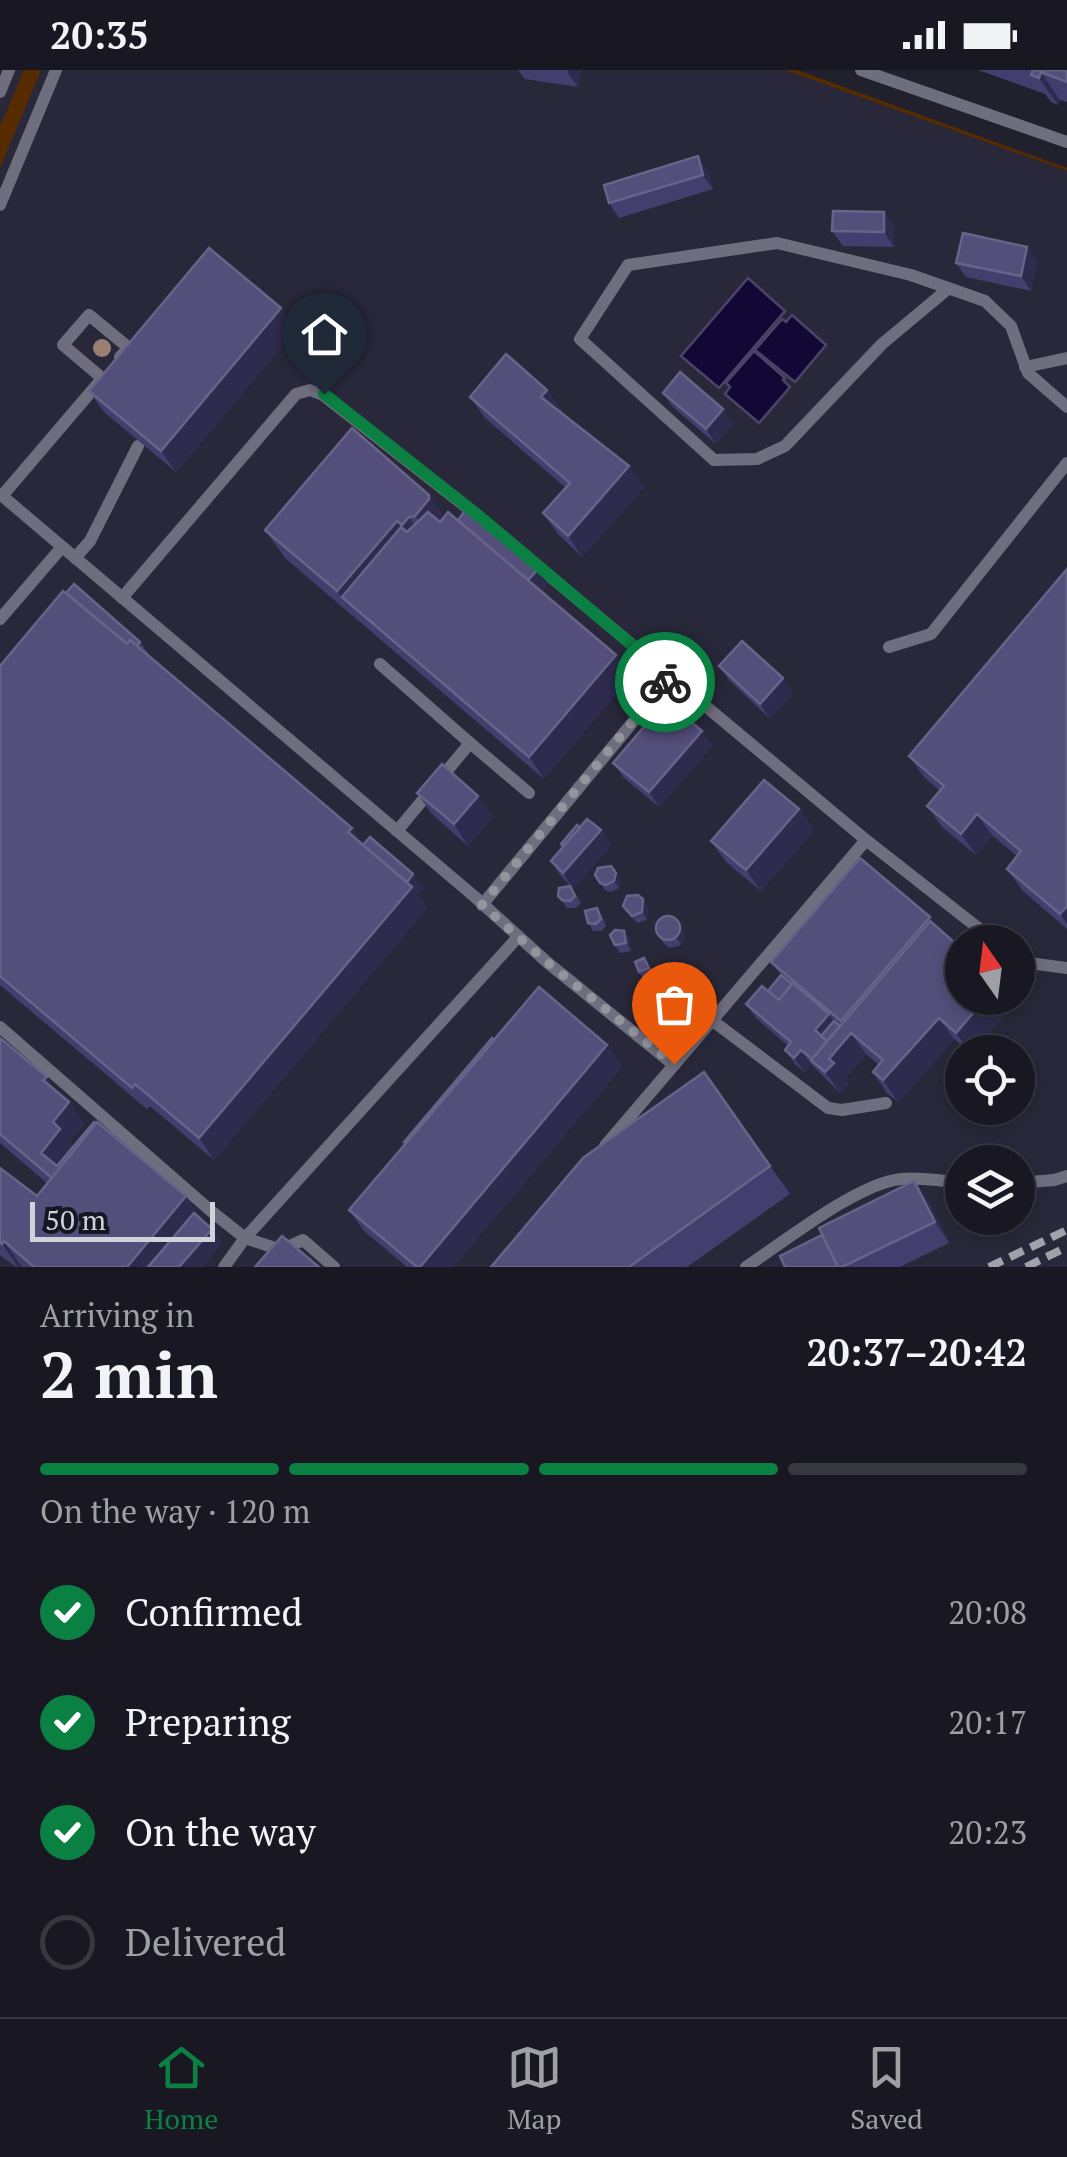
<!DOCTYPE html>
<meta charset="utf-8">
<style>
:root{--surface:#191822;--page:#22212a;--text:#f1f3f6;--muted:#9fa0a5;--line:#373740;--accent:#0b8043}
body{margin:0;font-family:"PT Serif",serif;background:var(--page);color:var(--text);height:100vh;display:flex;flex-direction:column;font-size:38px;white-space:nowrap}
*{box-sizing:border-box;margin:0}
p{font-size:32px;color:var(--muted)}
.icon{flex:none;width:55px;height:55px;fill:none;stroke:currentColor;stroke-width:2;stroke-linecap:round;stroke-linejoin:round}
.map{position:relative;height:1197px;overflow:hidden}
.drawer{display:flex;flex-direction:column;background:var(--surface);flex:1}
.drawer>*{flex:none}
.needle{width:65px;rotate:346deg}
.buttons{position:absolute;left:945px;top:855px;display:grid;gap:20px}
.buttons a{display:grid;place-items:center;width:90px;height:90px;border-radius:50%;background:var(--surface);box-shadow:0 5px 15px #0003,0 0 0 2px var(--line);font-size:50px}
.scale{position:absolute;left:30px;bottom:25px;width:185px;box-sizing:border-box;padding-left:10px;border:5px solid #d2d2da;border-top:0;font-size:28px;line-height:35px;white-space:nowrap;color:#d2d2da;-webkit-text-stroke:8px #171723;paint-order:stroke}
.pin{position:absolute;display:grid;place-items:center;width:85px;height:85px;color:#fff;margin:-102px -42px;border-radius:50% 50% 50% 0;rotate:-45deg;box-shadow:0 0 10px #0007}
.pin .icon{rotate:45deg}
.courier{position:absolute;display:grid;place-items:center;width:100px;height:100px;margin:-50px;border:8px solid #0b8043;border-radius:50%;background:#fff;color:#222;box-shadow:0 2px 12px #0007}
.headline em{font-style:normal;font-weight:800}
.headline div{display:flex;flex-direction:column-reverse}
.headline{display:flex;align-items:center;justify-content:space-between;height:170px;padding:0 40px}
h1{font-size:65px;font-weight:800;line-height:75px}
.bar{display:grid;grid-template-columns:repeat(4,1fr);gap:15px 10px;align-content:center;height:120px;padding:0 40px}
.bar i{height:12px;border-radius:8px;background:var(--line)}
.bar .selected{background:var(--accent)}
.bar p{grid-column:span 4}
ol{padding:0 40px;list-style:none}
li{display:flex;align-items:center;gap:30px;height:110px}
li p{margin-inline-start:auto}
li .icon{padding:10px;border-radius:50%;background:var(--accent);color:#fff;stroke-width:4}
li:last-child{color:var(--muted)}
li i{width:55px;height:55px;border:5px solid var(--line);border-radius:50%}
.status{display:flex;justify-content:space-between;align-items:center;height:70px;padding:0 50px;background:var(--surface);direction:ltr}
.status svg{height:28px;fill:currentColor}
.menu{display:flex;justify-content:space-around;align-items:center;height:140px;border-top:2px solid var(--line);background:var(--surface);font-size:28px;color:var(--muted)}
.menu a{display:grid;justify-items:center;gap:5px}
.menu .selected{color:var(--accent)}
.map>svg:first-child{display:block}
.built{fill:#29283a;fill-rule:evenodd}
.green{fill:#562b00}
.water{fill:#130736;stroke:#4c4467;stroke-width:2.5}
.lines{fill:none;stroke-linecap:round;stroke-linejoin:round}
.service{stroke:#6e6e7e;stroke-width:12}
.rail{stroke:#a1a1aa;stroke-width:8;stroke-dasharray:15 8;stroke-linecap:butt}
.tree{fill:#9a8073}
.wall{fill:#443e6e}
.shaded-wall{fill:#2f2b4f}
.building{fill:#534e7a;stroke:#676389;stroke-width:2.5}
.done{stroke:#94949d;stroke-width:10;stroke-dasharray:0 18}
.route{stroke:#0b8043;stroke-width:12}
</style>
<div class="status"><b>20:35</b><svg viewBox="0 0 49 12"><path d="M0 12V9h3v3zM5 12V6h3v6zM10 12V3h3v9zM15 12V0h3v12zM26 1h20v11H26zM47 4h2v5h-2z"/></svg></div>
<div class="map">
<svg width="1067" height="1197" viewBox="0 0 1067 1197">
<rect width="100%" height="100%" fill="#21202d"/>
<!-- built -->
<path class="built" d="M0,0H785L1067,101V1197H0ZM962,872H1018V928H962ZM962,982H1018V1038H962ZM962,1092H1018V1148H962Z"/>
<!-- green -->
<g class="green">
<polygon points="24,0 41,0 0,98 0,56"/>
<polygon points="785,0 797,0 1067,98 1067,101"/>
</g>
<!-- water -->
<g class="water">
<polygon points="748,208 785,241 719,318 681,286"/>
<polygon points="792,245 826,275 795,312 755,280 782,249 786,252"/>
<polygon points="754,281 785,308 783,310 790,317 759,353 725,324 730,317 726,313"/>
</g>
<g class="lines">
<!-- service -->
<g class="service">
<polyline points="861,0 1067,72"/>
<polyline points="0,22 9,0"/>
<polyline points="0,135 56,0"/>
<polyline points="949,218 882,274 785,376 757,389 714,390 580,269 628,195 777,173 911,205 985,231 1011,256 1028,303 1067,337"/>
<polyline points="1025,297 1067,288"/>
<polyline points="102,308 63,275 89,245 129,278 120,287"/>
<polyline points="0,424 475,827 548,893 674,995"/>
<polyline points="2,426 101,310"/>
<polyline points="75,488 90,471 138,376"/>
<polyline points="122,528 296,324 310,320 323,325 479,447 866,770 996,872"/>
<polyline points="0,549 62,477"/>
<polyline points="889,577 931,564 1067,393"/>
<polyline points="380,594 470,673 397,761"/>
<polyline points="470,673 529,723"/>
<polyline points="482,835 670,607"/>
<polyline points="1018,886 1029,893 1067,898"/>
<polyline points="713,951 828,1038 842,1040 886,1033"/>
<polyline points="0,957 211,1141 245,1168 281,1180 276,1197"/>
<polyline points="605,1076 866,770"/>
<polyline points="1018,1113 1054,1110 1067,1106"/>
<polyline points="281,1180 303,1170 334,1197"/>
<polyline points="224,1197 245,1168 518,867"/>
<path d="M746,1197C784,1172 858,1113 901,1109C921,1107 942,1111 962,1113"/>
</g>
<!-- rail -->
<g class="rail">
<polyline points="989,1197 1067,1160"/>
<polyline points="1026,1197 1067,1177"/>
</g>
</g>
<!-- trees -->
<circle class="tree" cx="102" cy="278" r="9"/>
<!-- wall -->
<g class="wall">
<polygon points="518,0 581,0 578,17 525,9"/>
<polygon points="978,0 1067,0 1067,32 1060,30 1058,35 1051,32 1045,24"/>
<polygon points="708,101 713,119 619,148 609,133"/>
<polygon points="884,142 894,157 894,177 843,176 832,161"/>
<polygon points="1037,191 1031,221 966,207 956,193"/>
<polygon points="296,259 176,402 104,342 89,321"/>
<polygon points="547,320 562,341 561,342 644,417 582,487 558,464 543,443 566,418 485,348 470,327"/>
<polygon points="663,323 733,353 716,374 673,337"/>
<polygon points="352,358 444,447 458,450 538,499 548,513 542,521 631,606 544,709 285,488 265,460"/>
<polygon points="1067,499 1067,859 1022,820 1007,799 1017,786 992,765 976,785 942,757 927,736 940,721 924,707 909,686"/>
<polygon points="140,572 150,586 352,758 363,774 424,818 418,825 427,838 214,1090 150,1036 147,1039 0,915 0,596"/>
<polygon points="719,596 793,623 770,649 729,610"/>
<polygon points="702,661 712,676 659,737 623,707 613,693"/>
<polygon points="417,723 493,747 468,776 432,744"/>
<polygon points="799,739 814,760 761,821 726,792 711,771"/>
<polygon points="580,758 601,760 611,775 573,818 561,806 551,791"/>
<polygon points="595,805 621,810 619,818 611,822 605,820"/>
<polygon points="575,823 581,833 576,838 567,838 558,826"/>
<polygon points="643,829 648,837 647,850 637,853 623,836"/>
<polygon points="597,838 602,846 606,856 601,861 593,861 588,853"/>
<polygon points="681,856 685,868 681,875 670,878 664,874 659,867"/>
<polygon points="936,856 1018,928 1018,894 1031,913 973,982 970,982 954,969 898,1032 887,1023 873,1002 879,995 866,984 845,1009 848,1014 840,1023 811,994 804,1002 795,994 785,980 788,976 756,948 746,934 768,921 781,905 771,892"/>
<polygon points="624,861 629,868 631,881 620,883 615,875"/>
<polygon points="649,896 654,905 644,910 639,902"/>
<polygon points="0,968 69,1032 84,1054 69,1072 73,1077 204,1153 222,1173 202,1197 16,1197 0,1185 0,1098 37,1126 47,1113 0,1073"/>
<polygon points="494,970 607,975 622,997 453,1197 407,1197 364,1161 349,1140"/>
<polygon points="704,1002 790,1124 687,1197 491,1197"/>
<polygon points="929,1132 949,1173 900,1197 785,1197"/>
</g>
<!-- shaded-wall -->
<g class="shaded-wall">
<polygon points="568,0 581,0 578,17 568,3"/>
<polygon points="1041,2 1060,30 1058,35 1039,8"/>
<polygon points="698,86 708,101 713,119 703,105"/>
<polygon points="884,142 894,157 894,177 884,162"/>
<polygon points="1027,177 1037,191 1031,221 1021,206"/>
<polygon points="281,238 296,259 176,402 161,381"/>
<polygon points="547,320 562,341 556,348 541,327"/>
<polygon points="723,339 733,353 716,374 706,359"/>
<polygon points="629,396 644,417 582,487 568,466"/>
<polygon points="429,425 448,452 434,474 415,446"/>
<polygon points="409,447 428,475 421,483 402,455"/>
<polygon points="397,451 416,478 342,527 356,548 337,521"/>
<polygon points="538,499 548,513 537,526 527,512"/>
<polygon points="616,585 631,606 544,709 529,687"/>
<polygon points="783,608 793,623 770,649 760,634"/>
<polygon points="702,661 712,676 659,737 649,722"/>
<polygon points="478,726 493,747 468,776 454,754"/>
<polygon points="799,739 814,760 761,821 746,800"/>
<polygon points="977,744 992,765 976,785 961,764"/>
<polygon points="352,758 367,779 348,762"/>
<polygon points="601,760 611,775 573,818 563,803"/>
<polygon points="616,803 621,810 619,818 614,811"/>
<polygon points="413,804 424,818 418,825 427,838 214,1090 199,1068"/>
<polygon points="643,829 648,837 647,850 642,842"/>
<polygon points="1067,836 1067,854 1060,844"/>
<polygon points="930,847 945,868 851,963 866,984 845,1009 848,1014 840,1023 825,1002 818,996 850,964 841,951"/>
<polygon points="676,848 681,856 685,868 681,875 676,867"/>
<polygon points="624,861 629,868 631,881 626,873"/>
<polygon points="1018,894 1031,913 973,982 970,982 956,963 986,928 1018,928"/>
<polygon points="829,944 839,958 826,973 815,960"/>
<polygon points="939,948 954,969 898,1032 883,1010"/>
<polygon points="607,975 622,997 453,1197 420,1197"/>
<polygon points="801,980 811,994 804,1002 794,988"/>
<polygon points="47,1007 61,1028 43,1010"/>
<polygon points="69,1032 84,1054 69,1072 75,1080 56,1104 41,1083 53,1052"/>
<polygon points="914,1111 929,1132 949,1173 935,1152"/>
<polygon points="186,1126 205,1154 169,1197 127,1197"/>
<polygon points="212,1159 222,1173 202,1197 179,1197"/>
<polygon points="4,1171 22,1197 18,1197 2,1174"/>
</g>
<!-- building -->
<g class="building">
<polygon points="1033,0 1067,0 1067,12 1041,2 1039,8 1031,5"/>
<polygon points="698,86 703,105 609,133 604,115"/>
<polygon points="833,141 884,142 884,162 832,161"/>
<polygon points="963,163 1027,177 1021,206 956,193"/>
<polygon points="209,178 281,238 161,381 89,321"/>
<polygon points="506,284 547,320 541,327 629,396 568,466 543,443 570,413 470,327"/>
<polygon points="680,302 723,339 706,359 663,323"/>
<polygon points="352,358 429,425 429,429 415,446 409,447 402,455 397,451 337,521 265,460"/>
<polygon points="467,438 538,499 528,510 458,450"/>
<polygon points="428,442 440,452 448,442 616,585 529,687 342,527 401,457 407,462"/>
<polygon points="1067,499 1067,836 1060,844 1007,799 1021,781 977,744 961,764 927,736 944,716 909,686"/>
<polygon points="74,514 140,572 137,575 130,570 127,574 66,523"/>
<polygon points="63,521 127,574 130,570 352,758 348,762 412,817 199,1068 135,1014 132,1018 0,906 0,596"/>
<polygon points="742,571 783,608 760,634 719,596"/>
<polygon points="666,631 702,661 649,722 613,693"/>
<polygon points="442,694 478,726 454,754 417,723"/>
<polygon points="764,710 799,739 746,800 711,771"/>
<polygon points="587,749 601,760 563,803 551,791"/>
<polygon points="577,755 580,758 563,776 561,774"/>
<polygon points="370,767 413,804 407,812 363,775"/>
<polygon points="860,788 930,847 841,951 771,892"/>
<polygon points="611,796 616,803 614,811 606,815 600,813 595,805 598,798"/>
<polygon points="570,816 575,826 570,831 562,830 558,826 559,818"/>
<polygon points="638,825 643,829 642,842 632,846 623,836 627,826"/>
<polygon points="597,838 601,849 596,854 588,853 585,841"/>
<circle cx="668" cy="858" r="12"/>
<polygon points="930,851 962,879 962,928 986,928 956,963 939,948 883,1010 873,1002 883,990 851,963 829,989 834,993 825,1002 811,990"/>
<polygon points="615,860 624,861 626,873 615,875 610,865"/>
<polygon points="980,862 993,872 972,872"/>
<polygon points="644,888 649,898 639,902 635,892"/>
<polygon points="781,905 792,914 779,930 768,921"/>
<polygon points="793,913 829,944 815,960 827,971 812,989 801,980 794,988 785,980 791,972 746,934 762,916 779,930"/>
<polygon points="539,917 607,975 420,1197 417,1197 349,1140"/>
<polygon points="834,951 840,956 827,971 821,966"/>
<polygon points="0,968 47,1007 43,1010 69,1032 53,1052 60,1059 41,1083 57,1096 94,1052 96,1053 52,1108 0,1064"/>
<polygon points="492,968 494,970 406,1073 404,1072"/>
<polygon points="704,1002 770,1096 629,1197 491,1197 583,1088"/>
<polygon points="97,1052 186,1126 127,1197 34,1197 4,1171 2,1174 0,1172 0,1098 37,1126"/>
<polygon points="914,1111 935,1152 842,1197 838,1197 819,1158"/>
<polygon points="194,1143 212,1159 179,1197 148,1197"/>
<polygon points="822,1165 838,1197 785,1197 780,1186"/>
<polygon points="282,1166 319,1197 255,1197"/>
</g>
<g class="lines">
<!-- done -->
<polyline class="done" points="665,612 482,835 548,893 674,994"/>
<!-- route -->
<polyline class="route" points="324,324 479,446 670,607 665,612"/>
</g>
</svg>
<div class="buttons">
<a><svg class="needle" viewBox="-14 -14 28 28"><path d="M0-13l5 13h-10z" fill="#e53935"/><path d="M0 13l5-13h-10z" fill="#9fa0a5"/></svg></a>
<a><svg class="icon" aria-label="locate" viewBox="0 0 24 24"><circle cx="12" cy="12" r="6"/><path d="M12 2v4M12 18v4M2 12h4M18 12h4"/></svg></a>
<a><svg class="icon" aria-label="layers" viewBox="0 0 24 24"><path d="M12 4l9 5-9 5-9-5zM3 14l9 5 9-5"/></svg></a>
</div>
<div class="scale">50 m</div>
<div class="pin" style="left:674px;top:994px;background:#ea580c"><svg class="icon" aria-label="bag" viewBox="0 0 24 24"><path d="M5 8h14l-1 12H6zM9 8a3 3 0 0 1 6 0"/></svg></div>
<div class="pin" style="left:324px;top:324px;background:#1f2937"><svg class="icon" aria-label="home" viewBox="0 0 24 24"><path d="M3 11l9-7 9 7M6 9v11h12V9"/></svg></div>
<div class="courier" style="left:665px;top:612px"><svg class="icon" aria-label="bike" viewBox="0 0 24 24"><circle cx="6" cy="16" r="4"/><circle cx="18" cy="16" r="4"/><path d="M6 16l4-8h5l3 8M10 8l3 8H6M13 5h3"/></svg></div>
</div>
<section class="drawer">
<div class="headline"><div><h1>2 min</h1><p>Arriving in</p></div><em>20:37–20:42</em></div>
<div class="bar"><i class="selected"></i><i class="selected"></i><i class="selected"></i><i></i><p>On the way · 120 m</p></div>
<ol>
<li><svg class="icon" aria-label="check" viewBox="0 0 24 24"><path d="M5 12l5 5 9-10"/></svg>Confirmed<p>20:08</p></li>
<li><svg class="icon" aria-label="check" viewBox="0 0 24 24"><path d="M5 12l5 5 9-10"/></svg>Preparing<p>20:17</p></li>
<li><svg class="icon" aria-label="check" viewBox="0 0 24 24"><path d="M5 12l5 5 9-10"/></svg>On the way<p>20:23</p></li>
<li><i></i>Delivered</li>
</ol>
</section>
<nav class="menu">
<a class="selected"><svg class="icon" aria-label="home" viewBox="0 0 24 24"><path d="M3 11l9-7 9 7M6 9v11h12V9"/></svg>Home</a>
<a><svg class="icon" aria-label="map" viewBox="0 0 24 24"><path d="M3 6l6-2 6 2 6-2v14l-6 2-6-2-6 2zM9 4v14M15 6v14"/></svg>Map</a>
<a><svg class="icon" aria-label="saved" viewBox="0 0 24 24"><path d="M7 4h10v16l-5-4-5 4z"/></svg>Saved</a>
</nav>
